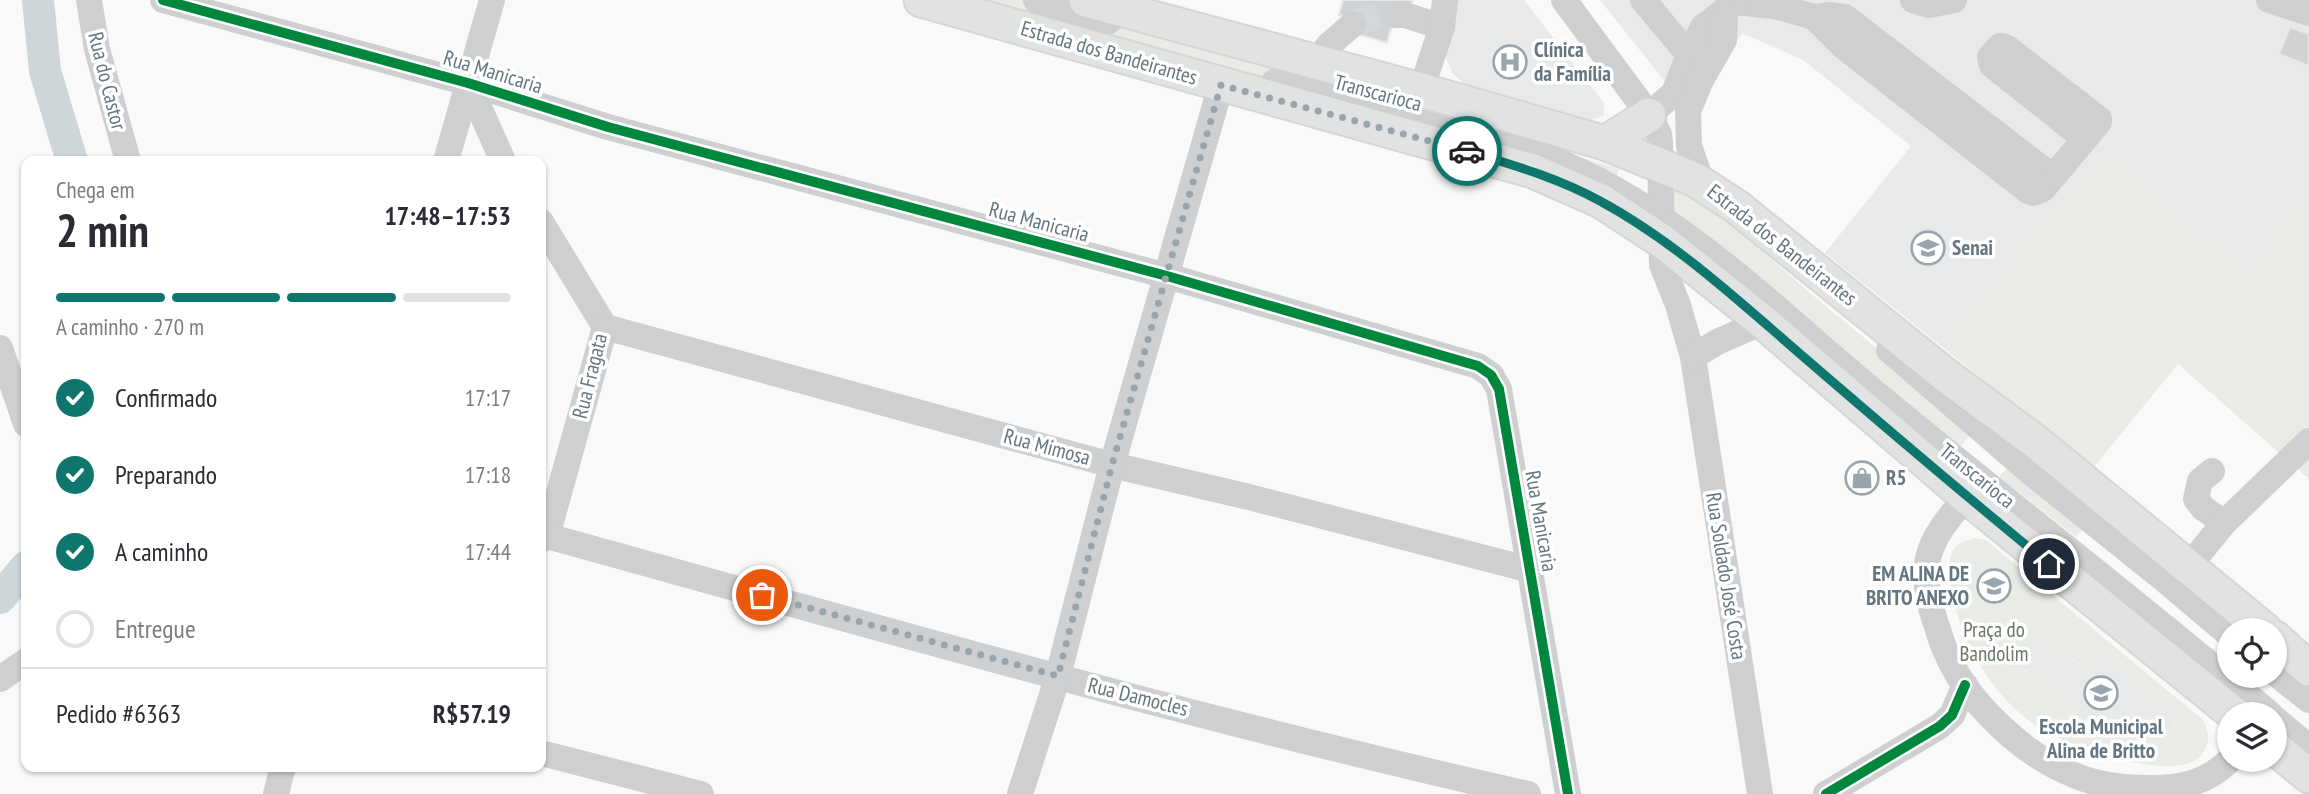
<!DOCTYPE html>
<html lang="pt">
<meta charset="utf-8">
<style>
:root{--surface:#fff;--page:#f2f2f3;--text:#2b2b33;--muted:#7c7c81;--line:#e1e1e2;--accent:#0f766e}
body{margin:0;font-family:"PT Sans Narrow",sans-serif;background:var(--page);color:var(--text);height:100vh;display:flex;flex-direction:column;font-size:26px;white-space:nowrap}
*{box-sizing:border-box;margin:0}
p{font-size:23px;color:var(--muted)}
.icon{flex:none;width:38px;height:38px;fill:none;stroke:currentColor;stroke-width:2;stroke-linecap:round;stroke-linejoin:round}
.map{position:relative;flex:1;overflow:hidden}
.side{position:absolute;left:21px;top:156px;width:525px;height:616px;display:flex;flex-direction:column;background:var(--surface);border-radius:14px;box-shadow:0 2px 5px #0004}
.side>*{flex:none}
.tools{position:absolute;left:2217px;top:618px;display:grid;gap:14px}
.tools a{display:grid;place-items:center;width:70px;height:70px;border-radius:50%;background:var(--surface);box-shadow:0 2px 5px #0004;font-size:35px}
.pin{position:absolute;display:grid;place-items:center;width:60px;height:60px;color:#fff;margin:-30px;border:4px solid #fff;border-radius:50%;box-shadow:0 2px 7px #0007}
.courier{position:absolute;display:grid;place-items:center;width:70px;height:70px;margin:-35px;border:5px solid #0f766e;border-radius:50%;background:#fff;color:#222;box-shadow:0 2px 9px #0007}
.overview em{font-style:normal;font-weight:700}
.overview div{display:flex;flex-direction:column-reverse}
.overview{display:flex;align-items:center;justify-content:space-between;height:119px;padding:0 35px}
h1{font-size:46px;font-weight:700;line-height:52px}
.bar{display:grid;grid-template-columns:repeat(4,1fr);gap:10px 7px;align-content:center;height:84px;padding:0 35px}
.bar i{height:9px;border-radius:5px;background:var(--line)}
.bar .on{background:var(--accent)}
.bar p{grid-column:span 4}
.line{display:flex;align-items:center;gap:18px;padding:0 35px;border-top:2px solid var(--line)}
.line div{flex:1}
ol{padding:0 35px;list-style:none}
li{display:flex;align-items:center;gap:21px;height:77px}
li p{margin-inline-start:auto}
li .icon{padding:7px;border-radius:50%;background:var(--accent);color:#fff;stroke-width:4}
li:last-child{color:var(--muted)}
li i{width:38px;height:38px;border:4px solid var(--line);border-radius:50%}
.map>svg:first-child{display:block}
.built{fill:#e8e9e9}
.green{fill:#e8ebe6;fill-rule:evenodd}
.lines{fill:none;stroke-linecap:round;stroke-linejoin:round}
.river{stroke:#ced6d9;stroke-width:32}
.building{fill:#d0d2d3;stroke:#e8e8e8;stroke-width:2}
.minor-tunnel{stroke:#d4d8dc;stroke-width:26;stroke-dasharray:26 13;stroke-linecap:butt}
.major-casing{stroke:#d5d6d7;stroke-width:37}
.minor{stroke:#cecfd0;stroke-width:26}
.major{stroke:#e1e2e2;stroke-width:33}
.cycleway-casing{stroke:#fff;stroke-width:15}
.cycleway{stroke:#00873e;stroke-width:10}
.done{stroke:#99a4ac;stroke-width:7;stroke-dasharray:0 12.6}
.route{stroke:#0f766e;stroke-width:9}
.labels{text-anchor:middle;stroke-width:7;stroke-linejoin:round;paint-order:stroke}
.poi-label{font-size:21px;font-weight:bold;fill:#657683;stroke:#fff;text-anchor:start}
.street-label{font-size:21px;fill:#657683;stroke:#fff}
.park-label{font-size:21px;fill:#687a64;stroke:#fff}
</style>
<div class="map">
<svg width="2309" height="794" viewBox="0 0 2309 794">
<rect width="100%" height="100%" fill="#f9f9f9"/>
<!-- built -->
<g class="built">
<polygon points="1452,0 1524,0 1604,103 1604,115 1590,121 1468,87 1452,73 1444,52"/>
<polygon points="1600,0 2309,0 2309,193 2249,277 2105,157 2031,242 1945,349 1825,253 1911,146 1803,60 1742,33 1696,106 1674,93"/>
<polygon points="2037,630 2082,668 2099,649 2180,717 2150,753 2115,723 2103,736 2012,659"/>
</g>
<!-- green -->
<g class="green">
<polygon points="959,0 1029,0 1496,132 1619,169 1616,178"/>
<polygon points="2105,157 2249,277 2309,193 2309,479 2178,364 2093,468 1945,349 2031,242"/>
<polygon points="1665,182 1724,218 1810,293 1974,429 1959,449 1664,212"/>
<polygon points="2011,463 2084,528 2076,537 1999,477"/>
<path d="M1974,538L1986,540L2203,720C2209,733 2211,741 2202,754C2180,786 2067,746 2041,729C1993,699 1961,643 1951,589C1948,575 1946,553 1959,544C1963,541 1970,540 1974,538ZM2037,630L2083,668L2099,649L2180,718L2150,753L2115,723L2103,736L2013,660Z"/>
</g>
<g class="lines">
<!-- river -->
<g class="river">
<polyline points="38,0 45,71 72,161"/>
<polyline points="0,598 26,567"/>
</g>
</g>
<!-- building -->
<g class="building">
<polygon points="1343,0 1413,0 1411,7 1398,3 1387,43 1351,32 1355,19 1339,15"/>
<polygon points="2290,27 2309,34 2309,66 2279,54"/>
</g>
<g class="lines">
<!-- minor-tunnel -->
<polyline class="minor-tunnel" points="1353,24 1381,15 1395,15"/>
<defs>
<g id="major">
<polyline points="921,0 1533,171 1601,201 1662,241 1763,322 1967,497 2234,714"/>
<polyline points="1086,0 1421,90 1605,143 1694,179 1737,207 1944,374 2036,442 2265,630"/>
<polyline points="1605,143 1649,115"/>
<polyline points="2275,638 2309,669"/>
<polyline points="2275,748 2309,776"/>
</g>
</defs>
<!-- major casing -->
<use href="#major" class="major-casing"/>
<!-- minor -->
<g class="minor">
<polyline points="89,0 97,49 128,161"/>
<polyline points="163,0 468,83 608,127 1167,276 1478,366 1491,375 1499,389 1568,794"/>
<polyline points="1036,0 1109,21"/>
<polyline points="1564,0 1649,115 1659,134 1660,142 1662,265 1678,305 1693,357 1760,794"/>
<polyline points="1643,0 1689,55"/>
<polyline points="1913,0 1929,5 1954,0"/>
<polyline points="2269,0 2309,13"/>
<polyline points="1735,2 1775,6 1814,17 1828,15 1845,17 2053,177 2043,189 2033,193 2028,191 1843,46 1814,17"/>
<polyline points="1395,15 1405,15 1442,27"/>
<polyline points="1316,62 1329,45 1353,24"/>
<path d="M1274,82L1547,157C1677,207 1778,313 1884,400C2012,506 2143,607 2270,714"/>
<polyline points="468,83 503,161"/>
<polyline points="1421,90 1442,27 1445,0"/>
<polyline points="1649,115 1674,93 1689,55 1703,27 1733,4"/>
<polyline points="446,161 492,0"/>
<polyline points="2053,177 2099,122 2099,119 2006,47 2000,46 1990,57 1992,65 2085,139"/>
<polyline points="1702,183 1689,146 1688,111 1701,80 1724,40 1725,12"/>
<polyline points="541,222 605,327 547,536 541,540"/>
<polyline points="605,327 1112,465 1249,497 1531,570"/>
<polyline points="0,348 26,424"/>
<polyline points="1889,350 2029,471 2160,576 2230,635"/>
<polyline points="1693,357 1717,342 1763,322"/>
<polyline points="2212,471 2200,481 2196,499 2203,508 2224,523"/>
<path d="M1978,484C1959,507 1935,529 1928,558C1923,579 1929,602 1935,621C1939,631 1941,642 1946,652C1967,702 2023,755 2074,775C2097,785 2122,788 2147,788C2179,789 2207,783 2230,760"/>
<path d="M547,536C873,626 1198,720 1528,794"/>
<polyline points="2188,567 2224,523 2309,441"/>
<polyline points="2275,673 2309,700"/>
<polyline points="0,679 26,661"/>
<polyline points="2275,719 2309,747"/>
<polyline points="541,753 701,794"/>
<polyline points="276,794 283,766"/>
<polyline points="1020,794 1058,676 1112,465 1221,85"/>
<polyline points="1826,794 1940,726 1952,715 1965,685"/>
</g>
<!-- major -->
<use href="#major" class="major"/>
<defs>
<g id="cycleway">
<polyline points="163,0 468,83 608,127 1167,276 1478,366 1491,375 1499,389 1568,794"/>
<polyline points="1826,794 1940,726 1952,715 1965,685"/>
</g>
</defs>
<!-- cycleway casing -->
<use href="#cycleway" class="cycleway-casing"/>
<!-- cycleway -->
<use href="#cycleway" class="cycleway"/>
</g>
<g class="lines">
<!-- done -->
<polyline class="done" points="762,595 1058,676 1112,465 1221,85 1467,151"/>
<!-- route -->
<path class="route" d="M1467,151C1513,165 1558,178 1600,201C1676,242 1741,303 1806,359C1886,428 1967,497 2049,564"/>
</g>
<!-- icons -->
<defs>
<symbol id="hospital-ring" viewBox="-11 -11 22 22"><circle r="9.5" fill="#fff" stroke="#99a4ac" stroke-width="1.5"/><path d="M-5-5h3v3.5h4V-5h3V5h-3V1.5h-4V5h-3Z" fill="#99a4ac"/></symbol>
<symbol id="university-ring" viewBox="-11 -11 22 22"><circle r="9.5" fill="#fff" stroke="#99a4ac" stroke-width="1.5"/><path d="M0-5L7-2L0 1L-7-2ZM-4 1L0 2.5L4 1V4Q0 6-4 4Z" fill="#99a4ac"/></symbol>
<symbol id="shop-ring" viewBox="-11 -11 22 22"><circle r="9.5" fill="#fff" stroke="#99a4ac" stroke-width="1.5"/><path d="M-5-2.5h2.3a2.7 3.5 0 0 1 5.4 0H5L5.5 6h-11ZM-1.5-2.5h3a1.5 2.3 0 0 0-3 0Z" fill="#99a4ac"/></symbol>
<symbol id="school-ring" viewBox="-11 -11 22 22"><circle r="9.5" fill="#fff" stroke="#99a4ac" stroke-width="1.5"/><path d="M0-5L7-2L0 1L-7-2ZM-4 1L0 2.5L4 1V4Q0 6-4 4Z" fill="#99a4ac"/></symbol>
</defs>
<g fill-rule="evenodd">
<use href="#hospital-ring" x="1491" y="43" width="38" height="38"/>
<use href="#university-ring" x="1909" y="229" width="38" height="38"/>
<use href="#shop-ring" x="1843" y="459" width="38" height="38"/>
<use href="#school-ring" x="1975" y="567" width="38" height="38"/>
<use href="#school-ring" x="2082" y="674" width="38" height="38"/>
</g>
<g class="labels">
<!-- poi labels -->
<g class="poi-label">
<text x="1534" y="57">Clínica<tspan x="1534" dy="24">da Família</tspan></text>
<text x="1952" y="255">Senai</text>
<text x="1886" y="485">R5</text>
<text x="1969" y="581" text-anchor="end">EM ALINA DE<tspan x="1969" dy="24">BRITO ANEXO</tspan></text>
<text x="2101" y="734" text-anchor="middle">Escola Municipal<tspan x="2101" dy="24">Alina de Britto</tspan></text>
</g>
<!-- street labels -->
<g class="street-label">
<text transform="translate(1109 53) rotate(16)" y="7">Estrada dos Bandeirantes</text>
<text transform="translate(493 72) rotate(17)" y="7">Rua Manicaria</text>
<text transform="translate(107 81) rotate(76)" y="7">Rua do Castor</text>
<text transform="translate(1378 93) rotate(15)" y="7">Transcarioca</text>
<text transform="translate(1039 222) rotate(15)" y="7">Rua Manicaria</text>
<text transform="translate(1782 245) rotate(38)" y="7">Estrada dos Bandeirantes</text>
<text transform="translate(590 376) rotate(-76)" y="7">Rua Fragata</text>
<text transform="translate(1047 447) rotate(15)" y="7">Rua Mimosa</text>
<text transform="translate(1977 476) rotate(39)" y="7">Transcarioca</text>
<text transform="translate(1541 521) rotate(80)" y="7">Rua Manicaria</text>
<text transform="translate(1726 576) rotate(81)" y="7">Rua Soldado José Costa</text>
<text transform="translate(1138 697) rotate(14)" y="7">Rua Damocles</text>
</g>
<!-- park labels -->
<g class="park-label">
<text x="1994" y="637">Praça do<tspan x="1994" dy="24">Bandolim</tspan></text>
</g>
</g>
</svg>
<div class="tools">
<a><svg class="icon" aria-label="locate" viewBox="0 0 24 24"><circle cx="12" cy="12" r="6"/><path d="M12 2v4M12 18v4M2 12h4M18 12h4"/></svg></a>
<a><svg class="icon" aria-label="layers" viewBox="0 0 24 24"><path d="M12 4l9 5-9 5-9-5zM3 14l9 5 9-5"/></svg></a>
</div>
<div class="pin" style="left:762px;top:595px;background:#ea580c"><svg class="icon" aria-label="bag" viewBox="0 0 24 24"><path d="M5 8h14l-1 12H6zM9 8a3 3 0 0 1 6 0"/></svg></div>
<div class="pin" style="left:2049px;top:564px;background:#1f2937"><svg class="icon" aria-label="home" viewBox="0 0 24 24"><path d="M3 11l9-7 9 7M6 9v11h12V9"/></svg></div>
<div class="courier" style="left:1467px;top:151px"><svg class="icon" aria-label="car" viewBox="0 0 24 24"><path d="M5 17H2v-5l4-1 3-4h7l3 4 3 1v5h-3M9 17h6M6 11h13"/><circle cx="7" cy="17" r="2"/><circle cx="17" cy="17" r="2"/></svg></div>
<section class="side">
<div class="overview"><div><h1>2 min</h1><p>Chega em</p></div><em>17:48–17:53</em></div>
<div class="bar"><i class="on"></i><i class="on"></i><i class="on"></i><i></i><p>A caminho · 270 m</p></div>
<ol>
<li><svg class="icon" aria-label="check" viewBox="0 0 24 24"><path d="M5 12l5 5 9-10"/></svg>Confirmado<p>17:17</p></li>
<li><svg class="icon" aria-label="check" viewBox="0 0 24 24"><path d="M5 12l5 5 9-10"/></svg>Preparando<p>17:18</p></li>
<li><svg class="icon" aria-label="check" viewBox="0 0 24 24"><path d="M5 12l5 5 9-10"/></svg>A caminho<p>17:44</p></li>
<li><i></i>Entregue</li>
</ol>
<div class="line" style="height:91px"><div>Pedido #6363</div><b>R$57.19</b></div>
</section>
</div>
